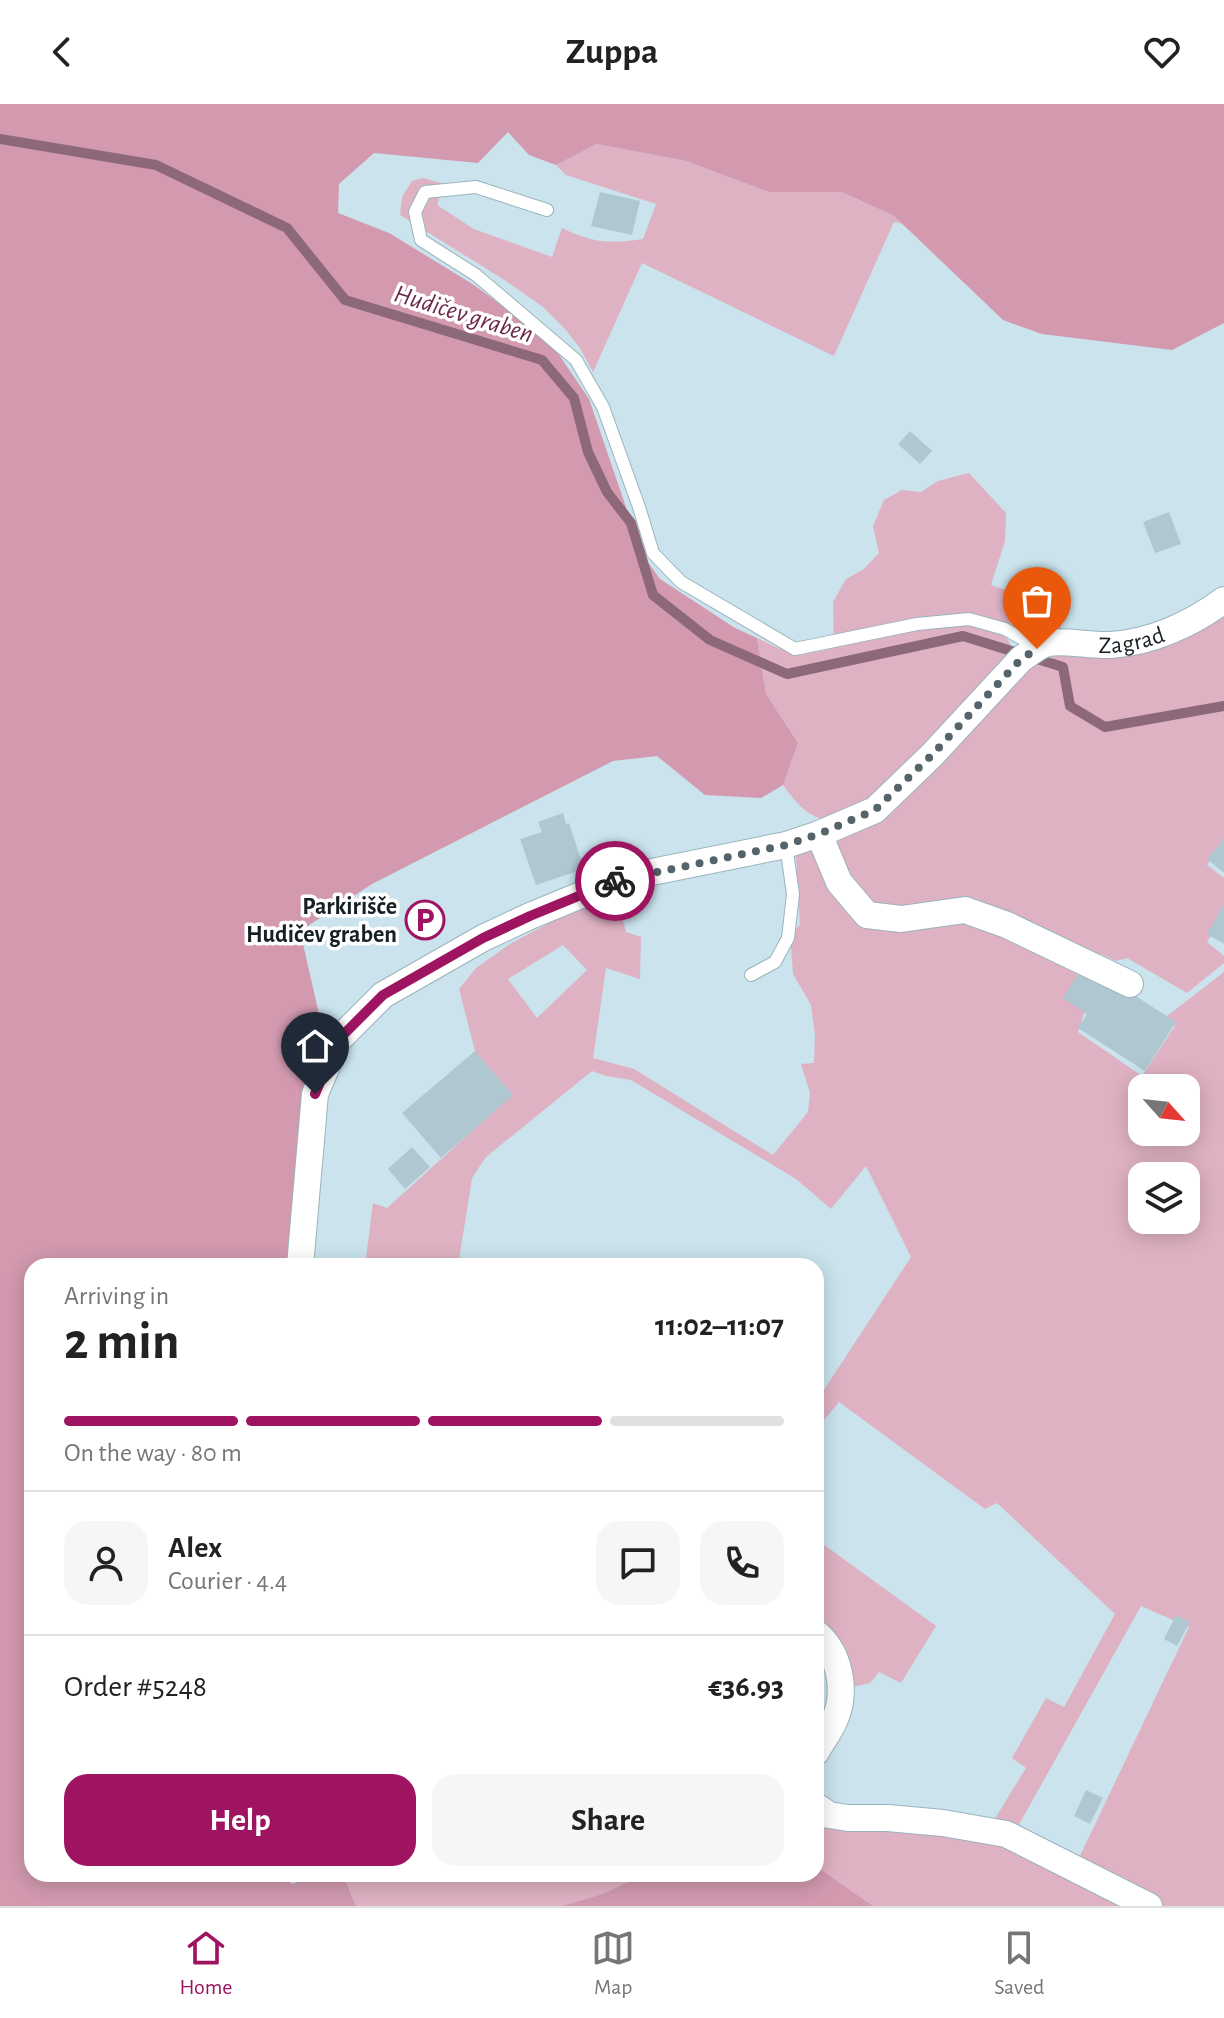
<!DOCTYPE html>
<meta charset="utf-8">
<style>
:root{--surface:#fff;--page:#f6f6f6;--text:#222;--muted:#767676;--line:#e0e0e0;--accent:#9e1461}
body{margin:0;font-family:"Alegreya Sans",sans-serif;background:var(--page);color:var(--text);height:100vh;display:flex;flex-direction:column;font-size:30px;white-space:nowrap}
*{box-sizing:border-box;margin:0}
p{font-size:26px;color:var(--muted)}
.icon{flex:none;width:44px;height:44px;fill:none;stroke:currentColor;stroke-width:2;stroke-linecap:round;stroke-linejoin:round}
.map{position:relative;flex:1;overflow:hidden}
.details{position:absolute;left:24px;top:1154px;width:800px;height:624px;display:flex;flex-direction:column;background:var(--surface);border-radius:24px;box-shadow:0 4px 20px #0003}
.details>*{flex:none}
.needle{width:52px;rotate:117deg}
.tools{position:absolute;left:1128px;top:970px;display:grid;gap:16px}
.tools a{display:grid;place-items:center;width:72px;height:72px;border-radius:16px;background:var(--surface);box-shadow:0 4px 20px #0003;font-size:40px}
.pin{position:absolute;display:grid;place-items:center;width:68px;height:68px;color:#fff;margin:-82px -34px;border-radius:50% 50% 50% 0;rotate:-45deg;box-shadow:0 0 8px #0007}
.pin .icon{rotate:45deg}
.courier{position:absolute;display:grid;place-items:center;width:80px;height:80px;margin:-40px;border:6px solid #9e1461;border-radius:50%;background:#fff;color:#222;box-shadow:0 2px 10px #0007}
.headline em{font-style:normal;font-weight:700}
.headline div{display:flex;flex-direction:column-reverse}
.headline{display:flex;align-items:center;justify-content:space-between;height:136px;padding:0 40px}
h1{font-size:52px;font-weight:700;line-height:60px}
.bar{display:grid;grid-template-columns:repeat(4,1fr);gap:12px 8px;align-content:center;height:96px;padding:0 40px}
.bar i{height:10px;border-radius:6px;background:var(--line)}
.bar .current{background:var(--accent)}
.bar p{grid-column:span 4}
.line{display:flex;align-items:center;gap:20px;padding:0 40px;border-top:2px solid var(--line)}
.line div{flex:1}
.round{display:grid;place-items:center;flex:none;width:84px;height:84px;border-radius:24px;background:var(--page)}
.button{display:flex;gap:16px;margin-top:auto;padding:16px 40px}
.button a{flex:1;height:92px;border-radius:24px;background:var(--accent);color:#fff;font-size:32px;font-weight:700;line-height:92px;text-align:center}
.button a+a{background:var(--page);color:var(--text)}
header{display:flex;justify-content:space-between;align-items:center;height:104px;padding:0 40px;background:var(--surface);font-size:36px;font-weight:700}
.tabs{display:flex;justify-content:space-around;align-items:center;height:112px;border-top:2px solid var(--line);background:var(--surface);font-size:22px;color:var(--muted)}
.tabs a{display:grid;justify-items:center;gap:4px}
.tabs .current{color:var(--accent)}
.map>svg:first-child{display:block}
.green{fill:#dfb2c3;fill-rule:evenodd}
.forest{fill:#d299af}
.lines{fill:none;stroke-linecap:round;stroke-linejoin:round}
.stream{stroke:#8c6878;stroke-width:10}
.building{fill:#afc7d1}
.lane-casing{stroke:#9bb3bc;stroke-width:14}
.street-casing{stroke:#9bb3bc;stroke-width:28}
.lane{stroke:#fff;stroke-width:12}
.street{stroke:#fff;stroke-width:26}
.done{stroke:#55646a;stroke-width:8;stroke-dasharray:0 14.4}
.route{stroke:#9e1461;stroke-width:10}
.labels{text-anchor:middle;stroke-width:7;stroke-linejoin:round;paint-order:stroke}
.street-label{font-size:24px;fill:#161f23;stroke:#fff}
.poi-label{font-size:24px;font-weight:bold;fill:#161f23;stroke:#fff;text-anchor:end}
.water-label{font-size:26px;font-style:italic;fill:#6b2747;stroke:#fff}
</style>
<header><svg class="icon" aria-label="back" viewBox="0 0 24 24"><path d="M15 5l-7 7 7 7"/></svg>Zuppa<svg class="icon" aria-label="heart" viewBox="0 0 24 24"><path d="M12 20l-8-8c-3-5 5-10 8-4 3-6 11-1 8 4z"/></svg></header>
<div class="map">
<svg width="1224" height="1802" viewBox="0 0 1224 1802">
<rect width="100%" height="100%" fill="#cae3ed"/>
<!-- green -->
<g class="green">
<path d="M597,40L686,57L769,88H842L894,112L903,120L894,118L834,252L642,159L593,268L580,244L565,225L543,203L506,177L400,111L402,93L412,77L423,74L444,80L437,101L474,125L552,153L562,124C593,139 609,140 643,135L656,100L566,71L556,61Z"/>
<path d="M969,369L1006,409L1005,437L991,481L1017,490L1053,492L1060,509L1061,527L1037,528L1021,520L998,518L1014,547L874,694L827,718C803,708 798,701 783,681L798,639L766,590L757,534L776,543L800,551L834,544L833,498L846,475L864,465L879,449L873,422L884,396L902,386L921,388L938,377Z"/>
<polygon points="1224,506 1224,737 1207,761 1224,774 1224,810 1207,838 1224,852 1224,859 1187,889 1127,854 1116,857 1101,850 1088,849 1018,816 900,812 858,796 836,747 840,732 1032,557 1051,556 1054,544"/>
<path d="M812,743L860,817L888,828L931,820L965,817L1082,865L1085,907L1078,928L1142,972L1175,922L1167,912L1224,868V1802H1162L1078,1756L1189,1523L1141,1502L1016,1726L993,1718L1026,1664L1012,1654L1046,1594L1064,1603L1115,1510L997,1399L985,1405L839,1298L816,1326V1298L911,1153L866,1062L831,1105L796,1075L631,976L606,972L592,967L486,1053L472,1074L458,1162H365L373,1099L387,1104L512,991L476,951L459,885L476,864L510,840L577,804L614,791L622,812L626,828L641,833L640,875L606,864L593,954L634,965L773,1051L808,1008L810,989L801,960L814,959L815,931L811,901L793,870L790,830L800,821L796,751ZM563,841L587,866L537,914L508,875ZM1142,984H1186V1028H1142ZM1142,1072H1186V1116H1142Z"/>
<polygon points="816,1435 936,1522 901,1579 879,1568 870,1579 849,1584 816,1520"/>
<polygon points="816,1717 820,1721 884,1723 1019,1743 1135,1802 873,1802 816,1762"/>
<polygon points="330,1770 646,1770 602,1790 562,1802 356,1802 346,1778"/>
</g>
<!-- forest -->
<g class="forest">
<path d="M0,0H1224V219L1172,246L1042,230L1003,216L894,112L842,88H769L686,57L597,40L556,61L529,51L508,28L478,59L374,49L339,80L338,109L389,129L474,181L549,236L589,295L642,450L660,475L735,524L757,534L766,590L798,639L783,681L761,694L705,691L657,652L613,657L372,780L300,827L319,910L298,1095L293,1162H32V1770H284L292,1780C316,1771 322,1766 346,1778L356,1802H0Z"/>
<polygon points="816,1762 873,1802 562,1802 602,1790 646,1770 816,1770"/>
</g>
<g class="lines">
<!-- stream -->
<polyline class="stream" points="0,35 156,61 287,124 345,196 542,256 574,294 588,348 607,388 631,419 653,491 710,536 787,570 963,532 1063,563 1070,602 1105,623 1224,602"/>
</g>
<!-- building -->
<g class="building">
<polygon points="600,88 640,97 632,131 591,122"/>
<polygon points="910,327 932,347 920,360 898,340"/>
<polygon points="1169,408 1181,440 1155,449 1143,418"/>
<polygon points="563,709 566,720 569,719 584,765 536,781 520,735 542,728 538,718"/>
<polygon points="1224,735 1224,769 1207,755"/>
<polygon points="1224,800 1224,840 1207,830"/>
<polygon points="1083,863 1109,875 1176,918 1145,967 1078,924 1087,910 1063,894"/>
<polygon points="475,947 513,991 441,1054 402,1009"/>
<polygon points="412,1043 430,1063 405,1085 388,1065"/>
<polygon points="1176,1511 1190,1518 1177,1542 1164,1535"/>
<polygon points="1086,1686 1103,1694 1090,1720 1074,1712"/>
</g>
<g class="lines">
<defs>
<g id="lane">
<polyline points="547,106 476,83 425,88 415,108 421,136 476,171 576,256 603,303 639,403 653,449 681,478 795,545 917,520 969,515 1005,525 1039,544"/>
<polyline points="751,871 775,858 788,834 793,790 786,741"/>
</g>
<g id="street">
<polyline points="819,730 839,778 867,811 901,815 965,806 1007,821 1130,880"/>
<path id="s1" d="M300,1162L315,990L338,936L383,891L483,834L530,812L622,774L786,741L819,730L875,706L932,651L1021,555C1029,550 1039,541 1048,539C1062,536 1093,542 1110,541C1150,539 1192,520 1224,496"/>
<path d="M816,1529C840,1549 847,1587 835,1615C831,1626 822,1637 816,1648"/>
<polyline points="816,1702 829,1711 848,1714 888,1714 943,1719 1006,1730 1149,1802"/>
</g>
</defs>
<!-- lane casing -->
<use href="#lane" class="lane-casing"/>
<!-- street casing -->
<use href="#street" class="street-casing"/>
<!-- lane -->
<use href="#lane" class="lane"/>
<!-- street -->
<use href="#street" class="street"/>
</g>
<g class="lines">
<!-- done -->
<polyline class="done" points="615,777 786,741 819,730 875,706 932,651 1021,555 1037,545"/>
<!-- route -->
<polyline class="route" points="315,990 338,936 383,891 483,834 530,812 615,777"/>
</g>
<!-- icons -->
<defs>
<symbol id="parking-ring" viewBox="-11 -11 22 22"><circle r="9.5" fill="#fff" stroke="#9e1461" stroke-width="1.5"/><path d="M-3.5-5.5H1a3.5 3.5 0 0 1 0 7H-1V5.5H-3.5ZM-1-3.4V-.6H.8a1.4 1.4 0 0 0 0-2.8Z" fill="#9e1461"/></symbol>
</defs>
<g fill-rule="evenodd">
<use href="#parking-ring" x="403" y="794" width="44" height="44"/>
</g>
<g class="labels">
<!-- street labels -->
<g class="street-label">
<text dy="8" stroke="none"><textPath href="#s1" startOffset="1150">Zagrad</textPath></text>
</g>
<!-- poi labels -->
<g class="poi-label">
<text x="397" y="810">Parkirišče<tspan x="397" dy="28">Hudičev graben</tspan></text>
</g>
<!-- water labels -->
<g class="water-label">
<text transform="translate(464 209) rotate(17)" y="9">Hudičev graben</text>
</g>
</g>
</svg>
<div class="tools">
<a><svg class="needle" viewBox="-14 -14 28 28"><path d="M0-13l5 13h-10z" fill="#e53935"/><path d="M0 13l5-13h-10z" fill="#767676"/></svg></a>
<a><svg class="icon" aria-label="layers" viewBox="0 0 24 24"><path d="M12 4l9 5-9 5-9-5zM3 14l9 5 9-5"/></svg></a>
</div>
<div class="pin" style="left:1037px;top:545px;background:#ea580c"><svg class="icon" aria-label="bag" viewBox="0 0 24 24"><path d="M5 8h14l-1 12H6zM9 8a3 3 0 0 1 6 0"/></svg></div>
<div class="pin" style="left:315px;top:990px;background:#1f2937"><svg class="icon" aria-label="home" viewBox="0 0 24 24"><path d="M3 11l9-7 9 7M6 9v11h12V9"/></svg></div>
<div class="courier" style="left:615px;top:777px"><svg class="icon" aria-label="bike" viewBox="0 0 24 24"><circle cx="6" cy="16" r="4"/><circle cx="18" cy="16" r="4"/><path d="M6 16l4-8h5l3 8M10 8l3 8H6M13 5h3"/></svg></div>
<section class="details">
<div class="headline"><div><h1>2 min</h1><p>Arriving in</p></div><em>11:02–11:07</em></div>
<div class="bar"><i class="current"></i><i class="current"></i><i class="current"></i><i></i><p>On the way · 80 m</p></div>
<div class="line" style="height:144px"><a class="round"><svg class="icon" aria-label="person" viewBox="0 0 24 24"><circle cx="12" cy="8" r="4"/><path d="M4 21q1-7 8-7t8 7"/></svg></a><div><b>Alex</b><p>Courier · 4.4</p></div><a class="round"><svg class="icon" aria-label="chat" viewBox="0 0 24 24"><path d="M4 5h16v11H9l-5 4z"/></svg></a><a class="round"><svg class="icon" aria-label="phone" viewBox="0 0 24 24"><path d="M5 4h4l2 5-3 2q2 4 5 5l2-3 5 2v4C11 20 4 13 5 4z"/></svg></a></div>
<div class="line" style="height:104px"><div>Order #5248</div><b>€36.93</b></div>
<div class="button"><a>Help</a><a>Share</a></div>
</section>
</div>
<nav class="tabs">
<a class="current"><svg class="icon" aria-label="home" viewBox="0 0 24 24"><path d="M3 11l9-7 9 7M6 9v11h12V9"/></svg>Home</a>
<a><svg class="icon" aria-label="map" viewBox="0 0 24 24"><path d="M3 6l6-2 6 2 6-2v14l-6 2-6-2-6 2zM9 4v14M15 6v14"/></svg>Map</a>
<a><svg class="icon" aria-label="saved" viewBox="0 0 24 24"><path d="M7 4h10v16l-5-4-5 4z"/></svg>Saved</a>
</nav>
